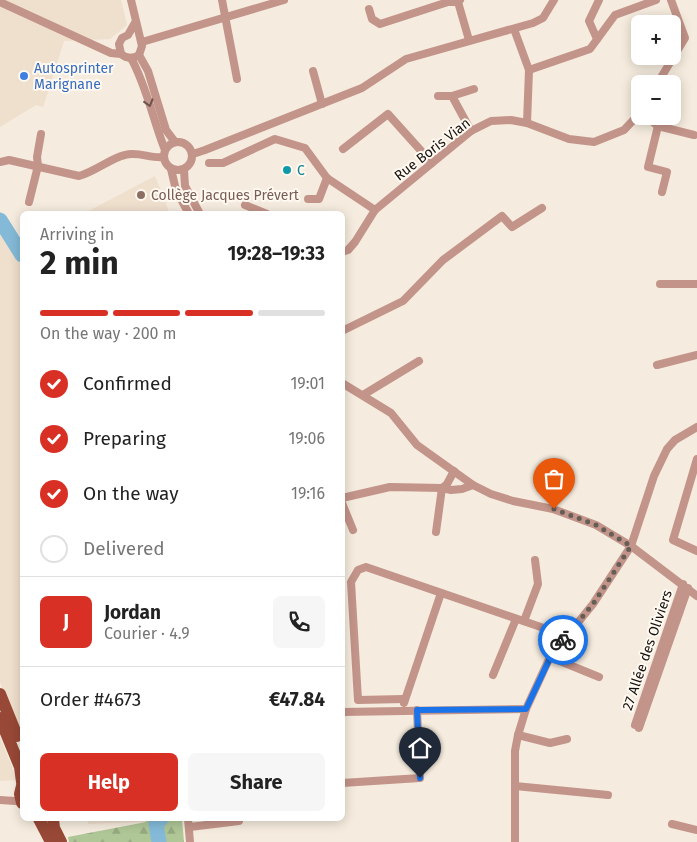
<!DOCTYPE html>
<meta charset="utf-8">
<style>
:root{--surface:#fff;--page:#f6f6f6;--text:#222;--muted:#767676;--line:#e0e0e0;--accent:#d93025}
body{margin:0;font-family:"Fira Sans",sans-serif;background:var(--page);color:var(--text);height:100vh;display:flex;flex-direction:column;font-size:19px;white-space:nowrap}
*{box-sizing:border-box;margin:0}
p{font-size:16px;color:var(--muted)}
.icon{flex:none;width:28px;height:28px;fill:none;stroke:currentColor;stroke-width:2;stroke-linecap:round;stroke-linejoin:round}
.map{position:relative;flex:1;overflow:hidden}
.side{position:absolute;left:20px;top:211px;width:325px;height:610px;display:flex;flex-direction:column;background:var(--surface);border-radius:8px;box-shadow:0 2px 12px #0003}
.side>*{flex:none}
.fabs{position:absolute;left:631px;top:15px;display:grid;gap:10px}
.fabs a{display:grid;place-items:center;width:50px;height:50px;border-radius:8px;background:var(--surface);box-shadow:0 2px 12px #0003;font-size:25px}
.pin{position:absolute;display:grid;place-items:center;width:42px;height:42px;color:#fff;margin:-51px -21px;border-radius:50% 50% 50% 0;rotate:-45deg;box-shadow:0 0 5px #0007}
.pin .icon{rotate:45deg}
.courier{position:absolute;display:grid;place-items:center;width:50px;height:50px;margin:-25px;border:4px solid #1a73e8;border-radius:50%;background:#fff;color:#222;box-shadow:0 1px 6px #0007}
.head em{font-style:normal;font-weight:700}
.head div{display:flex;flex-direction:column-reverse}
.head{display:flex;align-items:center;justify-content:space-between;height:85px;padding:0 20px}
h1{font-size:32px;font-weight:700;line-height:38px}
.bar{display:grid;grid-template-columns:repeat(4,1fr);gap:8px 5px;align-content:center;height:60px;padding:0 20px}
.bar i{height:6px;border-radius:4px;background:var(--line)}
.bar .active{background:var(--accent)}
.bar p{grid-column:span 4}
.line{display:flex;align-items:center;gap:12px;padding:0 20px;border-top:1px solid var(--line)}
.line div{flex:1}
.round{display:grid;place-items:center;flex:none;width:52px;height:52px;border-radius:8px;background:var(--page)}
ol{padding:0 20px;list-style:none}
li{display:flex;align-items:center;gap:15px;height:55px}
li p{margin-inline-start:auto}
li .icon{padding:5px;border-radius:50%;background:var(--accent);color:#fff;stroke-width:4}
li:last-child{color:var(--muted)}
li i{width:28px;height:28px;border:2px solid var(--line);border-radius:50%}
.primary-button{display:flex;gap:10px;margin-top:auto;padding:10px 20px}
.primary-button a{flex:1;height:58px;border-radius:8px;background:var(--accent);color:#fff;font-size:20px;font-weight:700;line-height:58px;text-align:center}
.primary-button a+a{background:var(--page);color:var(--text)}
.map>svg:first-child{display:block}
.built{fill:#efdfcd}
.forest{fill:url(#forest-firs)}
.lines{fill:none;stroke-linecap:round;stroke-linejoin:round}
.river{stroke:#84bad8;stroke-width:15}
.minor{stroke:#c39489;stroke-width:8}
.primary{stroke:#984836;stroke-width:12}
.oneway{stroke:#6c534c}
.done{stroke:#645e57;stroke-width:5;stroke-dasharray:0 9}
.route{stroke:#1a73e8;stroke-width:6}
.shop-dot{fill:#3f7fe0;stroke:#fff9f1;stroke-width:2}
.culture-dot{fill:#0f9aa8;stroke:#fff9f1;stroke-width:2}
.education-dot{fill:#8d6e63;stroke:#fff9f1;stroke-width:2}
.labels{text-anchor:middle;stroke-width:4;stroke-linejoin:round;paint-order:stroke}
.shop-label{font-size:14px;fill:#366cbe;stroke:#fff9f1;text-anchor:start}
.street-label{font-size:14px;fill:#16120e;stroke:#fff9f1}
.culture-label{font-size:14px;fill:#0d838f;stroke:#fff9f1;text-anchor:start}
.education-label{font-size:14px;fill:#785e54;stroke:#fff9f1;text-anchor:start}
</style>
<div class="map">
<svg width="697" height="842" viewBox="0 0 697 842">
<defs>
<pattern id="forest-firs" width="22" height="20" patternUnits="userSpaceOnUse" patternTransform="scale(1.25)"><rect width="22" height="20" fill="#afc696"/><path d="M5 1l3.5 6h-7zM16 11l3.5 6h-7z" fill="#96a980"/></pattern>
</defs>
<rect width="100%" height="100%" fill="#f5ebde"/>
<!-- built -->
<g class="built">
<polygon points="0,0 121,0 127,25 110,39 64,41 43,107 36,105 0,127"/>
<polygon points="155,176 170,214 83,214"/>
<polygon points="0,228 22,263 22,737 0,682"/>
<polygon points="0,737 17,780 0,781"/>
<polygon points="88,819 146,819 146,822 88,824"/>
</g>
<!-- forest -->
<polygon class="forest" points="145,819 182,819 184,842 69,842 68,837 146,822"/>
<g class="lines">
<!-- river -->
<g class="river">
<polyline points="0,220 22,255"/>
<polyline points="159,842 156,824 161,819"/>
</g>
<!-- minor -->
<g class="minor">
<path d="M131,0L142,46L139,55C133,59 127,59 121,54L119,44L122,38L128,35L136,21"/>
<polyline points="222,0 237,79"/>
<polyline points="0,2 111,53 121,54"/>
<polyline points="458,2 469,40"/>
<polyline points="369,9 372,19 380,24 448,2 458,2 460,0"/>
<polyline points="514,29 529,70 527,123"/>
<polyline points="597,39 589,21 599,0"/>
<polyline points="142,42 284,0"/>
<polyline points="139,55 148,71 166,130 175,142"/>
<path d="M131,58C147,87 153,120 165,150"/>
<polyline points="529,70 590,49 615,15 656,0"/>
<polyline points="313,71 322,104"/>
<polyline points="657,84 685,38 671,0"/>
<polyline points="438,96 452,96"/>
<polyline points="645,116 658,126 694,135"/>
<polyline points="658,126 648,167 667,172 662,192"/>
<polyline points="471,131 452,96 474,89"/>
<circle cx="178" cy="156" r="14"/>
<polyline points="343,149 388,114 432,163"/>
<polyline points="193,154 205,150 362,88 406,59 533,23 543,18 554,0"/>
<path d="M0,162L9,160L79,176C96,171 111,158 125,155C138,151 151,159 164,157"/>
<polyline points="209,163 223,163 275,139 305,148 327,178 375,210"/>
<polyline points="171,169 176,190 189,214"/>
<polyline points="184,170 185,186 200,214"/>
<polyline points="308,199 319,199 327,178"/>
<polyline points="29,202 38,166 37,157 41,134"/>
<polyline points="245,205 267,214"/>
<polyline points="342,252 348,250 355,242 375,210 471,131 491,121 511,120 527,123 569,139 594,142 624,130 640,113"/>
<polyline points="660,284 697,284"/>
<polyline points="342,331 403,301 443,260 502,216 512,227 542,208"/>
<polyline points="657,365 697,355"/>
<polyline points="342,383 391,413 417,445 473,485 491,494 513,501 553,509 596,525 631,546 697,596"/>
<polyline points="363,395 419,361"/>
<polyline points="697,459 673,540 697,551"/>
<polyline points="442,488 447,484 454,471"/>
<polyline points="342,498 390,487 442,488 451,490 462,489 473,485"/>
<polyline points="342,503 353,530"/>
<polyline points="436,532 442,488"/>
<polyline points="524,621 538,584 535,560"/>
<polyline points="550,657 599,677"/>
<polyline points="493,675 516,619"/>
<polyline points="404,699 358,700 351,582 358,570 366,567 567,636"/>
<polyline points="404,703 441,593"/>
<polyline points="342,712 526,709"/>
<polyline points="635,725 683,584"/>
<polyline points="639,728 688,588"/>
<polyline points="518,735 550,743 567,739"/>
<polyline points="342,783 420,778 417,710"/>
<polyline points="515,786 608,795"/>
<polyline points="0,800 15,801 21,799"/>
<polyline points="188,819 190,842"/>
<polyline points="672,824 697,830"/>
<polyline points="190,827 239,821"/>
<polyline points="515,842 515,751 518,735 526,709 550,657 593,604 631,546 654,476 667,449 675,440 697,427"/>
</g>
<!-- primary -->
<g class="primary">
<polyline points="0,694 17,736"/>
<polyline points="0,718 20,767 22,782"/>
<polyline points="22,786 20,794 22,803"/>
<polyline points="39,819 51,842"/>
<polyline points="53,819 54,828 61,842"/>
</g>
</g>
<!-- one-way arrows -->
<defs><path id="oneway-chevron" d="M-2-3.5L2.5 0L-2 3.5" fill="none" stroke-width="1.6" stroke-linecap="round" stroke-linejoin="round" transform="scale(1.25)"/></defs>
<use class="oneway" href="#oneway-chevron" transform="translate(149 103) rotate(73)"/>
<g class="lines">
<!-- done -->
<polyline class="done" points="554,509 596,525 631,546 593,604 563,640"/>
<!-- route -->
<polyline class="route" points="420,778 417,710 526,709 550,658 563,640"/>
</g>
<!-- markers -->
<circle class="shop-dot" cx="24" cy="76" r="5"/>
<circle class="culture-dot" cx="287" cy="170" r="5"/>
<circle class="education-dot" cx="141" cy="195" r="5"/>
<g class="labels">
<!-- shop labels -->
<g class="shop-label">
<text x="34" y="73">Autosprinter<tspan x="34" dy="16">Marignane</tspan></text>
</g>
<!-- street labels -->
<g class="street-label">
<text transform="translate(432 149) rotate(-38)" y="5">Rue Boris Vian</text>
<text transform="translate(647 650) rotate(-71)" y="5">27 Allée des Oliviers</text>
</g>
<!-- culture labels -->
<g class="culture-label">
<text x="297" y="175">C</text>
</g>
<!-- education labels -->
<g class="education-label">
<text x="151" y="200">Collège Jacques Prévert</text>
</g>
</g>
</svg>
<div class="fabs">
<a>+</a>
<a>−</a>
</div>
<div class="pin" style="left:554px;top:509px;background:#ea580c"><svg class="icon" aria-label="bag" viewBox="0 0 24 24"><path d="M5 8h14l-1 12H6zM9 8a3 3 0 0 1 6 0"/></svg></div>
<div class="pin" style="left:420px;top:778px;background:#1f2937"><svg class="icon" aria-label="home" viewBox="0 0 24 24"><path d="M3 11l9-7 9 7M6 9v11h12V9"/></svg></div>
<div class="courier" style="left:563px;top:640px"><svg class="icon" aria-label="bike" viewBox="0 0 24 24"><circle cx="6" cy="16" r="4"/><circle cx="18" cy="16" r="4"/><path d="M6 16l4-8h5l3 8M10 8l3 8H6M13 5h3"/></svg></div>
<section class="side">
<div class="head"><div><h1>2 min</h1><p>Arriving in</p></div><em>19:28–19:33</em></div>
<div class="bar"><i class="active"></i><i class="active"></i><i class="active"></i><i></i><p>On the way · 200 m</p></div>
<ol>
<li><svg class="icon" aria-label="check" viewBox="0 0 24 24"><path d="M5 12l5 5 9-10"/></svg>Confirmed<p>19:01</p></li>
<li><svg class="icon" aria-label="check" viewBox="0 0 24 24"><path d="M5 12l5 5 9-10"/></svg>Preparing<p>19:06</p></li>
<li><svg class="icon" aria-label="check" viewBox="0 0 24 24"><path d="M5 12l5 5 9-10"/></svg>On the way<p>19:16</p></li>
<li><i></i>Delivered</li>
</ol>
<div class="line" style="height:90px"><b class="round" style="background:var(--accent);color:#fff">J</b><div><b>Jordan</b><p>Courier · 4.9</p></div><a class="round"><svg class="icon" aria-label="phone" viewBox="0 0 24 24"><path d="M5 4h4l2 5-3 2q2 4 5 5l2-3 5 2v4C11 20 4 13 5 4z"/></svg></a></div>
<div class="line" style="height:65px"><div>Order #4673</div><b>€47.84</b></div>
<div class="primary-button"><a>Help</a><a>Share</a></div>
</section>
</div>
